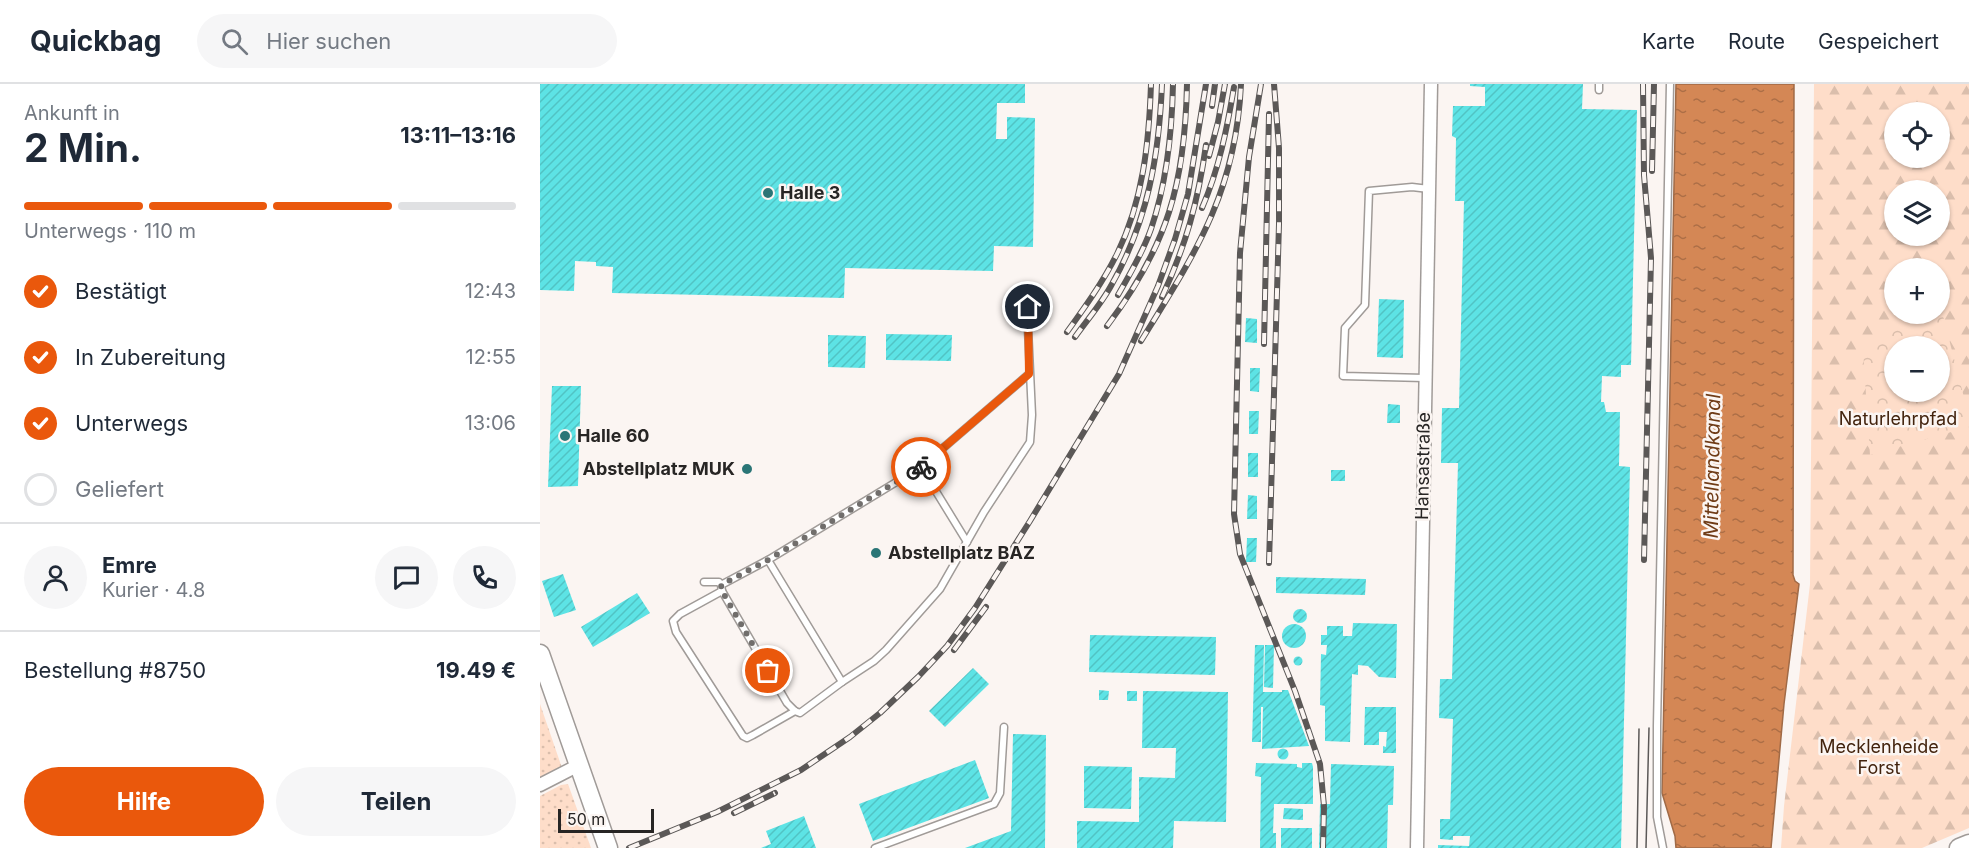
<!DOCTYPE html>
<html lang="de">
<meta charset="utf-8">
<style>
:root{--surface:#fff;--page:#f6f6f7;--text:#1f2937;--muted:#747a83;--line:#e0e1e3;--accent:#ea580c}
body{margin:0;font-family:Inter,sans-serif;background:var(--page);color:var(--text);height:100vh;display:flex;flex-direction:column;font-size:22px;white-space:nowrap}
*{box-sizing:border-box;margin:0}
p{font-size:20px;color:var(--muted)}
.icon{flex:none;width:33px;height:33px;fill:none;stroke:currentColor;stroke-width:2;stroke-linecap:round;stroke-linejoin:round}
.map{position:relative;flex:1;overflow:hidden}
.side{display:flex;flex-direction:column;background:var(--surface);width:540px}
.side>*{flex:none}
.fabs{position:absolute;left:1344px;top:18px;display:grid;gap:12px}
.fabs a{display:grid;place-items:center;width:66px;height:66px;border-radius:50%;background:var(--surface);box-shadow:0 2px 4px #0004;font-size:30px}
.scale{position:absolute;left:18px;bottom:15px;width:96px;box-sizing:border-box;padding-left:6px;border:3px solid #272524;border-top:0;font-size:16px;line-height:21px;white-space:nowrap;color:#272524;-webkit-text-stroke:4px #fbf5f2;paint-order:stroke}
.pin{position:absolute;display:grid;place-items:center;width:51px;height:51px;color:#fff;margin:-26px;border:3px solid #fff;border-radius:50%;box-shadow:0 2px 6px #0007}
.courier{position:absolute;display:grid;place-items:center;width:60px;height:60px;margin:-30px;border:4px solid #ea580c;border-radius:50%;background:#fff;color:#222;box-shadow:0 2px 8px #0007}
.headline em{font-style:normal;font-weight:700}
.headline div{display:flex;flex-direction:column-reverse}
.headline{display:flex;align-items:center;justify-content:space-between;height:102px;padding:0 24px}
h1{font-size:39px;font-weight:700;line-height:45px}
.bar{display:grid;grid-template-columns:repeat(4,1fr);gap:9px 6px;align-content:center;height:72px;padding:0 24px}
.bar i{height:8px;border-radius:4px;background:var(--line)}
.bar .active{background:var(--accent)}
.bar p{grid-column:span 4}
.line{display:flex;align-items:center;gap:15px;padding:0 24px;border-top:2px solid var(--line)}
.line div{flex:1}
.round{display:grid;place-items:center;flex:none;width:63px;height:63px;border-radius:32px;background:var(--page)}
ol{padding:0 24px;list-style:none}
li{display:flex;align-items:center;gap:18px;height:66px}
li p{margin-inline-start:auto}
li .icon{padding:6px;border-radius:50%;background:var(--accent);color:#fff;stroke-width:4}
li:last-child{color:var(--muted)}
li i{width:33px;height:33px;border:3px solid var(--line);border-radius:50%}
.button{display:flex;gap:12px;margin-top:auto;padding:12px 24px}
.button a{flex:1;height:69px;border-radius:36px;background:var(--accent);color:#fff;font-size:24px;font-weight:700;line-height:69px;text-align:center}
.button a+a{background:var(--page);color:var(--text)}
header{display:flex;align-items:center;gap:36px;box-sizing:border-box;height:84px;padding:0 30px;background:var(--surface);border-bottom:2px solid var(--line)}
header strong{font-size:28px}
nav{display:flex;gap:33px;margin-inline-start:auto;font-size:21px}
.search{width:420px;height:54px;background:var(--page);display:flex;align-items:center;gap:15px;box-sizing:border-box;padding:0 21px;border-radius:33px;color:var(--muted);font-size:22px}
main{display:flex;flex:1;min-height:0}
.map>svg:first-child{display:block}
.grass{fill:url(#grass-dots)}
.forest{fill:url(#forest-firs);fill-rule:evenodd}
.park{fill:url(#park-crowns);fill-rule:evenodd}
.water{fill:url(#water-ripples);stroke:#a06a46;stroke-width:1.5}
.building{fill:url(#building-hatch)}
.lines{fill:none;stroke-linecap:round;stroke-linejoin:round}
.service-casing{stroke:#a09b98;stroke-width:9}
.minor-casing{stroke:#a09b98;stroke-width:15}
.secondary-casing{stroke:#a09b98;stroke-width:21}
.service{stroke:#fff;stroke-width:6}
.minor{stroke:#fff;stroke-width:12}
.secondary{stroke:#fff;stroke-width:18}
.tram{stroke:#5b5857;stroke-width:1.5}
.rail-casing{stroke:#5b5857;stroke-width:6}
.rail{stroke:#fbf5f2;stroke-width:4;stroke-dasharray:11;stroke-linecap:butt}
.done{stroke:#716e6c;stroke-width:6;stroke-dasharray:0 10.8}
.route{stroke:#ea580c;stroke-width:8}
.poi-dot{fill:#2a7576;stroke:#fbf5f2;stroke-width:2}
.labels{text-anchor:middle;stroke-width:5;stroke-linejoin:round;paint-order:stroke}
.poi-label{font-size:18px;font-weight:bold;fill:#272524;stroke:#fbf5f2;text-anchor:start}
.park-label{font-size:18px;fill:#42230d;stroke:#fbf5f2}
.street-label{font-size:18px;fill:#272524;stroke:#fbf5f2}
.water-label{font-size:20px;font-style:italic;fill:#6f3b16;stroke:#fbf5f2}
</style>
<header>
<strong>Quickbag</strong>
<div class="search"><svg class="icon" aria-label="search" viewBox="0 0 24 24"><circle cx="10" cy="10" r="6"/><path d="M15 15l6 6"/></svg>Hier suchen</div>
<nav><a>Karte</a><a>Route</a><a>Gespeichert</a></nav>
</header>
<main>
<section class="side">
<div class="headline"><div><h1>2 Min.</h1><p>Ankunft in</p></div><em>13:11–13:16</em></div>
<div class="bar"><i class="active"></i><i class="active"></i><i class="active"></i><i></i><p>Unterwegs · 110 m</p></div>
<ol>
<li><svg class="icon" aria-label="check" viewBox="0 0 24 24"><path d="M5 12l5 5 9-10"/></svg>Bestätigt<p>12:43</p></li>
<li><svg class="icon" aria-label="check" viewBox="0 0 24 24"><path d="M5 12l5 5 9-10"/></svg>In Zubereitung<p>12:55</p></li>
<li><svg class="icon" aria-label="check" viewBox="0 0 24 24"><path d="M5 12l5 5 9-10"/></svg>Unterwegs<p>13:06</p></li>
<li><i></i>Geliefert</li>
</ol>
<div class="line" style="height:108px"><a class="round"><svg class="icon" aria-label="person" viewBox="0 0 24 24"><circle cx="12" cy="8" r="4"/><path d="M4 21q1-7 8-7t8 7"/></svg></a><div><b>Emre</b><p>Kurier · 4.8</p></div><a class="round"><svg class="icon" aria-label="chat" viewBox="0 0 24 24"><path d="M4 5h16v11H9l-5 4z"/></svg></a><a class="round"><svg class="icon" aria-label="phone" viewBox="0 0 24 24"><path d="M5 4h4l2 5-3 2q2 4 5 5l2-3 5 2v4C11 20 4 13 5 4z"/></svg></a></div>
<div class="line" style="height:78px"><div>Bestellung #8750</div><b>19.49 €</b></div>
<div class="button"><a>Hilfe</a><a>Teilen</a></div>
</section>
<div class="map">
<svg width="1429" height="764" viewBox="0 0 1429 764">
<defs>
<pattern id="grass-dots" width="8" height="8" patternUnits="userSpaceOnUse" patternTransform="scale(1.5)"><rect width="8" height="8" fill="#feddc9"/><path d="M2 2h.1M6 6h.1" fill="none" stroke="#dabeac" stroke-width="1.8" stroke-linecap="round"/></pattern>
<pattern id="forest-firs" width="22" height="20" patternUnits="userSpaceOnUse" patternTransform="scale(1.5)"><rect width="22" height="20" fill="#feddc9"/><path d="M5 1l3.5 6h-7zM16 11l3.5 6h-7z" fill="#dabeac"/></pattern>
<pattern id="park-crowns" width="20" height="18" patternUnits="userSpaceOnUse" patternTransform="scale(1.5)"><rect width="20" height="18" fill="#feddc9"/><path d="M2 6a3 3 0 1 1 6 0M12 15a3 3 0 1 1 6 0" fill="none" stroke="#dabeac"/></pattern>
<pattern id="water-ripples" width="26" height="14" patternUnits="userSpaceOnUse" patternTransform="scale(1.5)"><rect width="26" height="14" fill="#d48755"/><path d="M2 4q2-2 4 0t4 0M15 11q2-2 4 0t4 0" fill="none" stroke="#ac6e46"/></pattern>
<pattern id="building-hatch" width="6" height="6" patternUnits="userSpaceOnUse" patternTransform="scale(1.5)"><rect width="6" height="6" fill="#5de3e5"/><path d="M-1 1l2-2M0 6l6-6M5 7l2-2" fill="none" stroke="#51c3c4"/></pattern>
</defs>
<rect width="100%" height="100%" fill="#fbf5f2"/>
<!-- grass -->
<g class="grass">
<polygon points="0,620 22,684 0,696"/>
<polygon points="28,700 51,764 0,764 0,712 21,701"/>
</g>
<!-- forest -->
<path class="forest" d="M1274,0H1429V744L1382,764H1241L1244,722L1270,500ZM1354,28H1400V74H1354ZM1354,106H1400V152H1354ZM1354,184H1400V230H1354ZM1354,262H1400V308H1354Z"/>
<!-- park -->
<path class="park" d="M1400,220L1429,333V343L1330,371L1323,266L1367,230H1400ZM1354,262H1400V308H1354Z"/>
<!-- water -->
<polygon class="water" points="1136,0 1254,0 1253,491 1255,497 1259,500 1244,620 1231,764 1136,764 1135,752 1122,709"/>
<!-- building -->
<g class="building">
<polygon points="0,0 485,0 485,19 457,19 456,55 467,55 467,33 495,34 493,163 454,162 453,187 305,184 304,214 72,209 73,183 56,182 56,178 35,177 34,207 0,206"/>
<polygon points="930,0 1043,0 1042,25 1097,26 1091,281 1081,281 1081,293 1062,292 1061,318 1064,318 1066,328 1080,328 1079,382 1090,383 1081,764 898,764 898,761 929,762 930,752 913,752 913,756 900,755 900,735 910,735 913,635 899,634 900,595 912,595 918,379 901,379 902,324 919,324 924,117 915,117 916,54 912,52 913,22 945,22 945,3 930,2"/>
<polygon points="839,215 864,216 863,274 837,273"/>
<polygon points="706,234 717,235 717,259 705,258"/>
<polygon points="346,250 412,251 411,277 346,276"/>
<polygon points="288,251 326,252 325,284 288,283"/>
<polygon points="710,284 720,284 719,308 710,307"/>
<polygon points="12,302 41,302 38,402 8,403"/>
<polygon points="848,320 860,321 860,339 847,339"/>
<polygon points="709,327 719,327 718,350 709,350"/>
<rect x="708" y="369" width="10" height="24"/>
<rect x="791" y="386" width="14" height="11"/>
<polygon points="708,411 717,412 717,435 707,435"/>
<polygon points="707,454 717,454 716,478 706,478"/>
<polygon points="23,490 36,526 14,533 2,497"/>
<polygon points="736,493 826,495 825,511 736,509"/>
<polygon points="97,509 110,529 53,563 41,543"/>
<circle cx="760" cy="532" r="7"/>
<polygon points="813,539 857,540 856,594 839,593 828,582 818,581 818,591 812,590 810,658 785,657 785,622 780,621 781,570 786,571 787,561 781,561 781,551 787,551 787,542 803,542 803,552 812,552"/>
<circle cx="754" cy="552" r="12"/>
<polygon points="550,551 676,553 675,591 549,588"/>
<polygon points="715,561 724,561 723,608 742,608 742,606 748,606 769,662 722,665 723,623 721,623 721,658 712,658"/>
<polygon points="725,561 734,561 733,604 724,603"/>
<circle cx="758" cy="577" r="4.5"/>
<polygon points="433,584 449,600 405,643 389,627"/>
<polygon points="559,606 569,607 568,616 559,616"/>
<rect x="587" y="607" width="10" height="10"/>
<polygon points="603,607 688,608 686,738 634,737 633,764 537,764 537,737 599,738 599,693 635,694 636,664 602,664"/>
<polygon points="825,623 856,623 856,669 843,669 843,662 846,663 847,648 839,648 839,661 824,661"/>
<polygon points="473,650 506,651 505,764 425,764 471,747"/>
<circle cx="743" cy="670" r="5.5"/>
<polygon points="435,676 449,714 333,757 319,720"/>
<polygon points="716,679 757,680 757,683 762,684 762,679 772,679 773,683 773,720 734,720 733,749 736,749 736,764 720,764 721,693 715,692"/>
<polygon points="791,680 854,682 853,721 848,721 847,764 779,764 780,720 790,720"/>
<polygon points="544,682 592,683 591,725 544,724"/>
<polygon points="744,724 763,725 763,736 743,735"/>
<polygon points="264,732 276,764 221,764 231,760 226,747"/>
<rect x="741" y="744" width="31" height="20"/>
</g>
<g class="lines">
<defs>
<g id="service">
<polyline points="1059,6 1059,0"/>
<polyline points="885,294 803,292 805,244 825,221 829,107 872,103 889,105"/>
<polyline points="381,383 427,458"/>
<polyline points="228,476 381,383 489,290"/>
<polyline points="164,498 179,498 181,501 228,476 302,598 260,629 255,627 247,619 182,507 181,501"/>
<polyline points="182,507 140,530 133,537 136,548 203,652 207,654 213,651 255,627"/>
<polyline points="302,598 334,577 346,566 400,505 444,428 490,358 492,331 487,223"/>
<polyline points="335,764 454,720 460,709 464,643"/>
<polyline points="1123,764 1117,733 1117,642 1130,0"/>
</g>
<g id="minor">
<polyline points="0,701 39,681"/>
<polyline points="877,764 891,0"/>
</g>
<g id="secondary">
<polyline points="0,570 68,764"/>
<polyline points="1419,764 1429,760"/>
</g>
</defs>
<!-- service casing -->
<use href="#service" class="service-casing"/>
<!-- minor casing -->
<use href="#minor" class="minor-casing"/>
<!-- secondary casing -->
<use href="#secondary" class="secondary-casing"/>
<!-- service -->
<use href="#service" class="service"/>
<!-- minor -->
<use href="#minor" class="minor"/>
<!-- secondary -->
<use href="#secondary" class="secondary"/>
<!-- tram -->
<g class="tram">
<polyline points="1097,764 1099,645"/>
<polyline points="1106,764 1109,644"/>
</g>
<defs>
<g id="rail">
<polyline points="721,0 709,73 700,169 694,430 700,470 755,607 780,680 784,722 783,764"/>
<polyline points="1103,0 1104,91 1111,174 1104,476"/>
<polyline points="672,22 675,0"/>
<polyline points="669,72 678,38 685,0"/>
<polyline points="1112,87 1114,0"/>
<path d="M662,124C679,85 687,45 694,3"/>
<path d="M578,211C590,190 603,168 611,145C627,98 632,49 633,0"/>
<path d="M622,213C646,161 658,118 666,61"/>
<path d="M567,242C628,161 645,99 647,0"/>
<path d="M527,248C545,223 563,198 577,170C603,117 609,59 611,0"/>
<path d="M535,253C547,236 562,219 572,200C608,136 619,72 622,0"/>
<path d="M601,257C656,168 696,108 701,0"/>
<polyline points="724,260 729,30"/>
<polyline points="729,479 739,140 739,64 734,0"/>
<polyline points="414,566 446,523"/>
<polyline points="194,729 235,709"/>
<polyline points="89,764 177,728 261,686 310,653 340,629 378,593 407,562 435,524 490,437 579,290 618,202 635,155 648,110 666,0"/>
</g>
</defs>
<!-- rail casing -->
<use href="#rail" class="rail-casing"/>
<!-- rail -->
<use href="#rail" class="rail"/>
</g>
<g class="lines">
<!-- done -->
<polyline class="done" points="228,587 182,507 181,501 228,476 381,383"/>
<!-- route -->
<polyline class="route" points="381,383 489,290 488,223"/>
</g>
<!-- markers -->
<g class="poi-dot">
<circle cx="228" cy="109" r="6"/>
<circle cx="25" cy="352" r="6"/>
<circle cx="207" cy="385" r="6"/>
<circle cx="336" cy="469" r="6"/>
</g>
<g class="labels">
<!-- poi labels -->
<g class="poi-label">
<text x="240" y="115">Halle 3</text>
<text x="37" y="358">Halle 60</text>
<text x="195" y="391" text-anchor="end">Abstellplatz MUK</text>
<text x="348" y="475">Abstellplatz BAZ</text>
</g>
<!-- park labels -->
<g class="park-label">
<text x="1358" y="341">Naturlehrpfad</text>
<text x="1339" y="669">Mecklenheide<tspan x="1339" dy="21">Forst</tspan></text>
</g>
<!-- street labels -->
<g class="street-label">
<text transform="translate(883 382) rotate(-89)" y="6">Hansastraße</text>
</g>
<!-- water labels -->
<g class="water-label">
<text transform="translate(1172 382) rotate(-89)" y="7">Mittellandkanal</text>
</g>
</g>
</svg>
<div class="fabs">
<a><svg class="icon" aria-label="locate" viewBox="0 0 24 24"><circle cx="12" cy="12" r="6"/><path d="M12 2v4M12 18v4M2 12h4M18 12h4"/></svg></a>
<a><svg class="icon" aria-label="layers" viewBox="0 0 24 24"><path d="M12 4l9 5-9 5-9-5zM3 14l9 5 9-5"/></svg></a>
<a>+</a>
<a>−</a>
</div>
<div class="scale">50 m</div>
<div class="pin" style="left:228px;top:587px;background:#ea580c"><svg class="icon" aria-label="bag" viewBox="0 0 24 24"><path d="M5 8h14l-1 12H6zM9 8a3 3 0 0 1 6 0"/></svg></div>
<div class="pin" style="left:488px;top:223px;background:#1f2937"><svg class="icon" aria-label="home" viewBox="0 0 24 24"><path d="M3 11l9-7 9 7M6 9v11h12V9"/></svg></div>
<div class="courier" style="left:381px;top:383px"><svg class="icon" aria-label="bike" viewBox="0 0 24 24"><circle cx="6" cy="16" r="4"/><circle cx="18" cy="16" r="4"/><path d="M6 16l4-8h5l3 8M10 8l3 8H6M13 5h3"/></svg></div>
</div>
</main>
